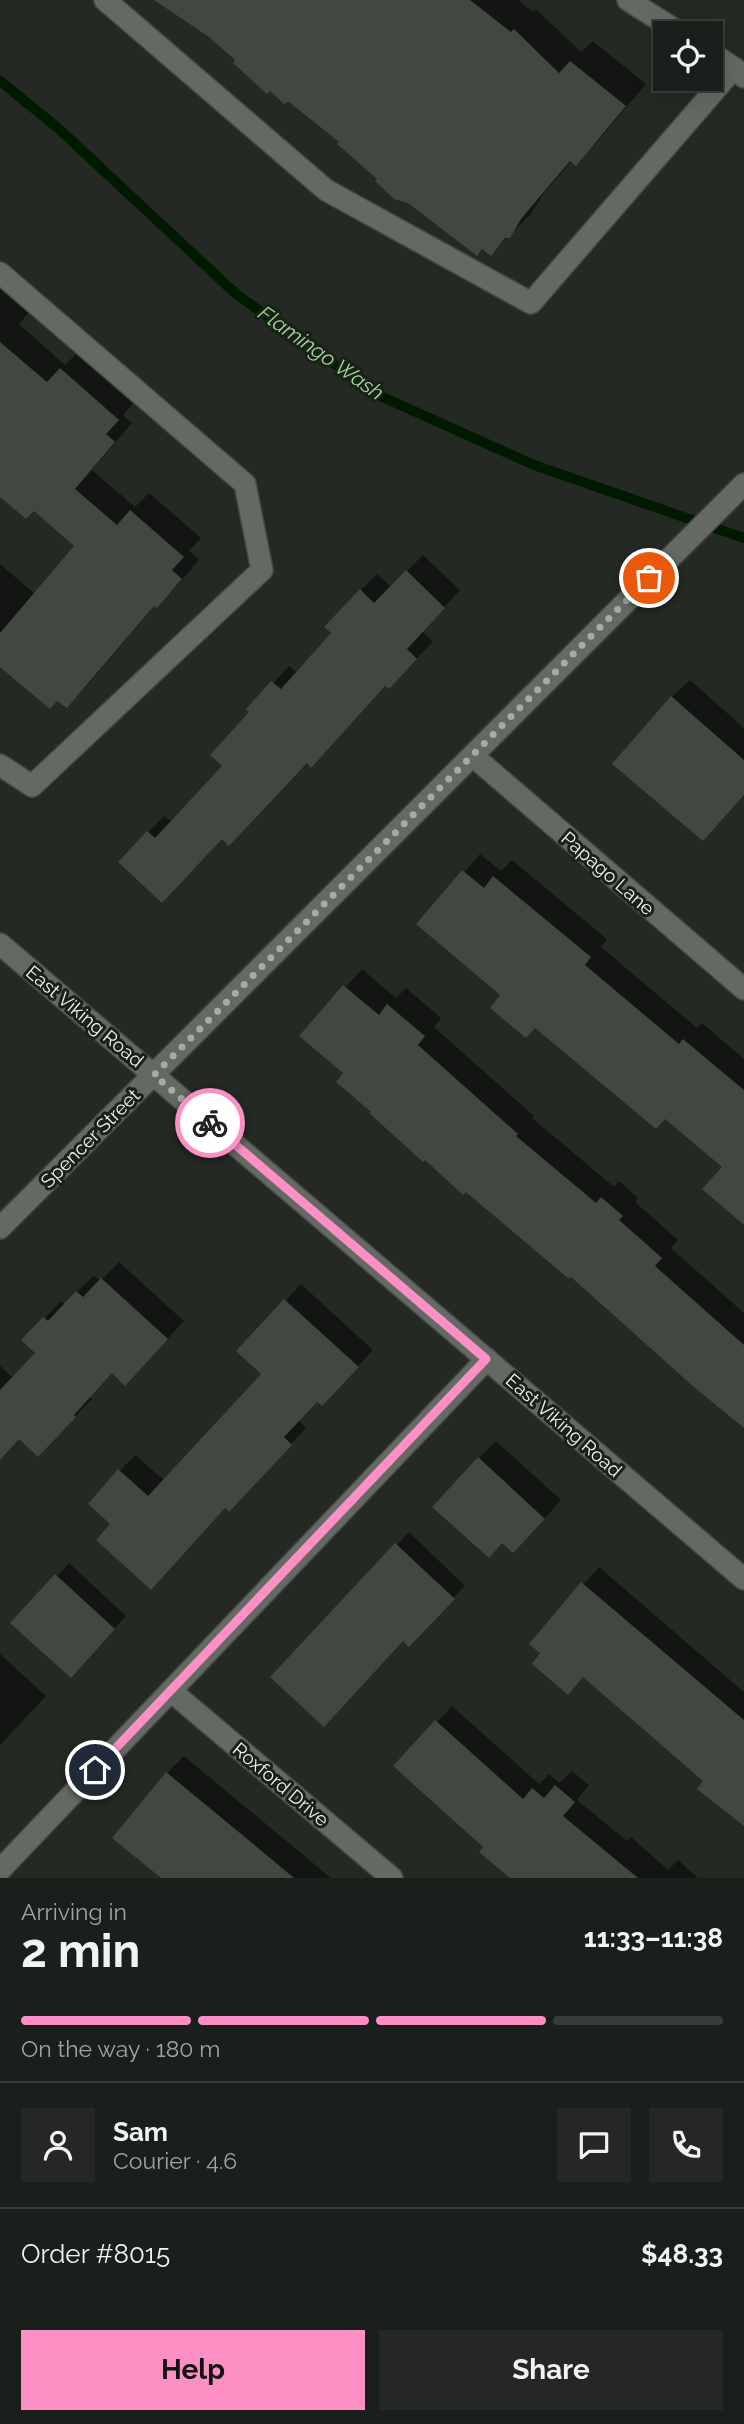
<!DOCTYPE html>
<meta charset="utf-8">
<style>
:root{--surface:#1b1f1b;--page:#242724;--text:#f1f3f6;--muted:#a0a2a3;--line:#393d3a;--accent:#fc8fc3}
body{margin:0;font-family:Raleway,sans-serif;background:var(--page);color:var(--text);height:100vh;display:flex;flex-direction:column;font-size:26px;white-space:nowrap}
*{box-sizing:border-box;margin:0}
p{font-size:23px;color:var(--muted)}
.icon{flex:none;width:38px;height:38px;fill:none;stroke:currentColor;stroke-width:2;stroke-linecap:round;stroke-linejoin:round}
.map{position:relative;height:1878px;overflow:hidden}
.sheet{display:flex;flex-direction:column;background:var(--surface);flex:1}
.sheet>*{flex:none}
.controls{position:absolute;left:653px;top:21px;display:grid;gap:14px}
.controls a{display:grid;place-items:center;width:70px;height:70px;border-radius:0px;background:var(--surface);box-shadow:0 7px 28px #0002,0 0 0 2px var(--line);font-size:35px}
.pin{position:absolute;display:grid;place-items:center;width:60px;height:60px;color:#fff;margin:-30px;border:4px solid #fff;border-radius:50%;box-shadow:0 2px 7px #0007}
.courier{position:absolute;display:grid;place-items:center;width:70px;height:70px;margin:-35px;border:5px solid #fc8fc3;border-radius:50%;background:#fff;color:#222;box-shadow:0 2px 9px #0007}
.head em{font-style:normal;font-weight:700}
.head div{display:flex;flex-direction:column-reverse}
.head{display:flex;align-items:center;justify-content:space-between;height:119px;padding:0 21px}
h1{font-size:46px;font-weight:700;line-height:52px}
.bar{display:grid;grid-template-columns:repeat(4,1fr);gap:10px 7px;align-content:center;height:84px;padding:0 21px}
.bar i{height:9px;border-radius:5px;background:var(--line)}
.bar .active{background:var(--accent)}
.bar p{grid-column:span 4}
.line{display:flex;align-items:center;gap:18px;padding:0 21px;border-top:2px solid var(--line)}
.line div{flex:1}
.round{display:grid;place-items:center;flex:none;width:74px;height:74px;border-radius:0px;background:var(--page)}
.button{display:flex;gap:14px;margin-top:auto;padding:14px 21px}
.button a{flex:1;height:80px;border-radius:0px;background:var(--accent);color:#111;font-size:28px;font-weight:700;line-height:80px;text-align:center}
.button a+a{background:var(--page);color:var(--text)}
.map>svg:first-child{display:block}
.shadow{fill:#0007}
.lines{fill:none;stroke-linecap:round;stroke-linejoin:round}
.stream{stroke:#001a00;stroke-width:10}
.building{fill:#424741}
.service-casing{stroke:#444743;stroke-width:24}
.minor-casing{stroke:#444743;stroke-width:24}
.tertiary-casing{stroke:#444743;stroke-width:24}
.service{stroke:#656964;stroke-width:21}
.minor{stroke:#656964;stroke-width:21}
.tertiary{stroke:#656964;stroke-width:21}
.done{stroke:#a7aba7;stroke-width:7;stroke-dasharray:0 12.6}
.route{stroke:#fc8fc3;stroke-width:9}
.labels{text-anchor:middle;stroke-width:6;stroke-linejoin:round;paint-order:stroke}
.street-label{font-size:19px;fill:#eef1ee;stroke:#1b1f1a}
.water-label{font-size:21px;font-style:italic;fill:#9bd890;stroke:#1b1f1a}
</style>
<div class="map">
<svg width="744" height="1878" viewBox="0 0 744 1878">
<rect width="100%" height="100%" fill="#242924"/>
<!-- shadow -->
<g class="shadow">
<polygon points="183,0 518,0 533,12 536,9 581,52 593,41 646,84 597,142 576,163 572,160 542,196 530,215 490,254 379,178 341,141 238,60"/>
<polygon points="0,285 30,311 19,324 65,365 79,351 135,401 123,415 132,423 92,470 135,507 149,493 201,538 189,551 199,560 175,588 157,606 155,605 85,688 67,706 0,665 0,564 35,594 77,546 34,509 0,495"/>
<polygon points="423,555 460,590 422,631 433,642 405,670 386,684 223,837 120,862 164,816 172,822 224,766 252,712 249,709 289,666 298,673 333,633 326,627 361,590 377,574 391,587"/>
<polygon points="690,680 744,728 744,795 703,839 672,697"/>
<polygon points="480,854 501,871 512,860 607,939 601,947 697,1028 702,1023 744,1059 744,1223 724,1167 666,1117 503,995 419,924"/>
<polygon points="362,969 396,998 406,988 441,1018 434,1027 534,1116 532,1118 614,1187 619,1181 638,1198 635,1202 678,1240 671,1248 744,1313 744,1426 571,1274 373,1111 346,1073 302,1036"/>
<polygon points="119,1262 184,1321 142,1366 112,1372 89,1397 92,1399 55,1438 0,1437 0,1366 14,1379 38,1353 24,1340 61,1301 65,1304 94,1275 100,1281"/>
<polygon points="301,1284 373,1350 338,1388 318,1400 299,1420 306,1428 245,1494 225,1506 112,1524 120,1471 135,1455 165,1481 264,1374 238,1351"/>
<polygon points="496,1441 561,1500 531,1534 479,1458"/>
<polygon points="409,1532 465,1586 421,1632 273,1677"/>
<polygon points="69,1563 126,1616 83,1663 13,1623"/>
<polygon points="599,1567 744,1692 744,1824 706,1780 584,1676 568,1693 543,1653 531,1644"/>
<polygon points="0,1654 46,1696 0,1745"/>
<polygon points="452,1706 539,1784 549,1774 559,1783 572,1771 589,1785 577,1800 627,1841 631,1837 668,1870 678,1860 698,1878 512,1878 485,1847 396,1766"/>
<polygon points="184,1756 331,1878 164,1878 115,1837 167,1773"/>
</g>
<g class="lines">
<!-- stream -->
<polyline class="stream" points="0,81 58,128 236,294 378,395 534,465 744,538"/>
</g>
<!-- building -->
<g class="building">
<polygon points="154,0 470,0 511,32 514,29 559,73 570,61 626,106 576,166 570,161 521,219 510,238 505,238 491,256 482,249 477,256 408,203 394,199 375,181 377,179 337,144 339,142 289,102 284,104 270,91 267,94 233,63 235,60 209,37"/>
<polygon points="0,342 47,382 60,368 119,420 106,434 115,442 75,489 117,525 130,510 184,557 172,570 182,579 157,608 154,606 67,708 57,701 50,709 0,667 0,633 74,546 34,511 26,519 0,497"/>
<polygon points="406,570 445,608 407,649 417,659 389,689 385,686 311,768 307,763 229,846 222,839 162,903 118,862 147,831 155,838 222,766 210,755 249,712 246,709 271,681 281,689 331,633 324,627 360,589 374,603"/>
<polygon points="671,696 744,760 744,795 703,841 612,764"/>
<polygon points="462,870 484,888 493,876 591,957 585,965 679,1044 683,1039 744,1090 744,1225 702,1189 722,1167 665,1119 656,1129 535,1028 526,1038 490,1008 500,995 416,924"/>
<polygon points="343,985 379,1015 387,1004 425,1036 418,1045 518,1134 516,1136 596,1203 601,1197 623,1216 619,1220 662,1258 655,1266 744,1345 744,1428 694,1387 571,1277 569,1279 466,1192 463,1195 425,1160 423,1162 369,1113 371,1112 336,1082 343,1073 299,1036"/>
<polygon points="101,1278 168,1339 125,1386 112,1373 74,1415 76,1417 38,1457 19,1439 0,1460 0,1390 35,1353 21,1340 43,1317 48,1321 76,1291 83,1297"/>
<polygon points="284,1299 359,1367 322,1406 317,1402 284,1437 292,1445 229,1512 225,1508 151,1590 96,1540 110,1524 88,1504 118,1469 148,1496 261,1374 236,1351"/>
<polygon points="478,1457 545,1519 513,1553 502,1543 489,1558 432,1507"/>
<polygon points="395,1543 455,1599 409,1647 403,1641 324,1727 270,1677"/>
<polygon points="55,1574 115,1629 71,1678 10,1623"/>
<polygon points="581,1582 744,1720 744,1826 697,1789 703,1781 583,1677 568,1695 532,1664 540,1653 529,1644"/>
<polygon points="435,1720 523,1799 532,1788 544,1798 555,1785 575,1802 563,1816 638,1878 510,1878 479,1852 483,1847 393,1766"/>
<polygon points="166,1772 258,1848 294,1878 161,1878 112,1838"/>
</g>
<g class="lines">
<defs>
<g id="service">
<polyline points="105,0 326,190 531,303 734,68"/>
<polyline points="0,273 245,484 262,570 32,786 0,765"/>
</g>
<g id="minor">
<polyline points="473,756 744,989"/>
<polyline points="171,1691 392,1878"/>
<polyline points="0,1870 487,1359"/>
</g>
<g id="tertiary">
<polyline points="628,0 680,33"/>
<polyline points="710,52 734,68 744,77"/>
<polyline points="0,944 744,1579"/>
<polyline points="0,1228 744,484"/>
</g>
</defs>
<!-- service casing -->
<use href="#service" class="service-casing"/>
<!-- minor casing -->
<use href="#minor" class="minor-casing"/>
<!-- tertiary casing -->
<use href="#tertiary" class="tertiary-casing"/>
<!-- service -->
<use href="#service" class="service"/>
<!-- minor -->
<use href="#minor" class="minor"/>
<!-- tertiary -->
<use href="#tertiary" class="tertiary"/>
</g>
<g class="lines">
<!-- done -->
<polyline class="done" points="210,1123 154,1075 649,578"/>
<!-- route -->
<polyline class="route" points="95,1770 486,1359 210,1123"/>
</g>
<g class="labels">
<!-- street labels -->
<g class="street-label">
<text transform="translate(608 873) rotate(41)" y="7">Papago Lane</text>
<text transform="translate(85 1016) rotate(40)" y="7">East Viking Road</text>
<text transform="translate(90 1138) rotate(-45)" y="7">Spencer Street</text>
<text transform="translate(564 1425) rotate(41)" y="7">East Viking Road</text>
<text transform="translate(281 1784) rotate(40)" y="7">Roxford Drive</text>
</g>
<!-- water labels -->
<g class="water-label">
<text transform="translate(321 353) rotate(35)" y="7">Flamingo Wash</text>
</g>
</g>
</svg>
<div class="controls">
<a><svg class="icon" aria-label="locate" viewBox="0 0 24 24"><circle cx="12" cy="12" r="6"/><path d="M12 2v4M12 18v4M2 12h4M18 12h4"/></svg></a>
</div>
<div class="pin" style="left:649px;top:578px;background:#ea580c"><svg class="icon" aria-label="bag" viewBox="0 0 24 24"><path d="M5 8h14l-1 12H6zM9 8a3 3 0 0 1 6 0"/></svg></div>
<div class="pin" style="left:95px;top:1770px;background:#1f2937"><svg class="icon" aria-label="home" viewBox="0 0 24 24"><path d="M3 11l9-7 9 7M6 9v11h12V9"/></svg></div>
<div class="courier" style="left:210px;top:1123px"><svg class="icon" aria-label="bike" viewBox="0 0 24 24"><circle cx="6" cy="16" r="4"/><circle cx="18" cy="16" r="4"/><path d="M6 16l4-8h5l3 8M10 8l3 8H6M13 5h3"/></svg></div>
</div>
<section class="sheet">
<div class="head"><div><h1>2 min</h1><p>Arriving in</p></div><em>11:33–11:38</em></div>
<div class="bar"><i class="active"></i><i class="active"></i><i class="active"></i><i></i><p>On the way · 180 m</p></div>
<div class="line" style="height:126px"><a class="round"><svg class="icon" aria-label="person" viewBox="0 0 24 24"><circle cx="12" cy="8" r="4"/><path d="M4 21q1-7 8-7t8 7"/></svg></a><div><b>Sam</b><p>Courier · 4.6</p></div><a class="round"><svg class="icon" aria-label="chat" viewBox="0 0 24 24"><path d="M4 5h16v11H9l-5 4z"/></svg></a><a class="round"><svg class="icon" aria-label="phone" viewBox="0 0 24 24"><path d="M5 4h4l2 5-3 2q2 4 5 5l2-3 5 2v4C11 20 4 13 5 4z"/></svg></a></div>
<div class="line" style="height:91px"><div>Order #8015</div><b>$48.33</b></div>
<div class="button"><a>Help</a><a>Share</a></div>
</section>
